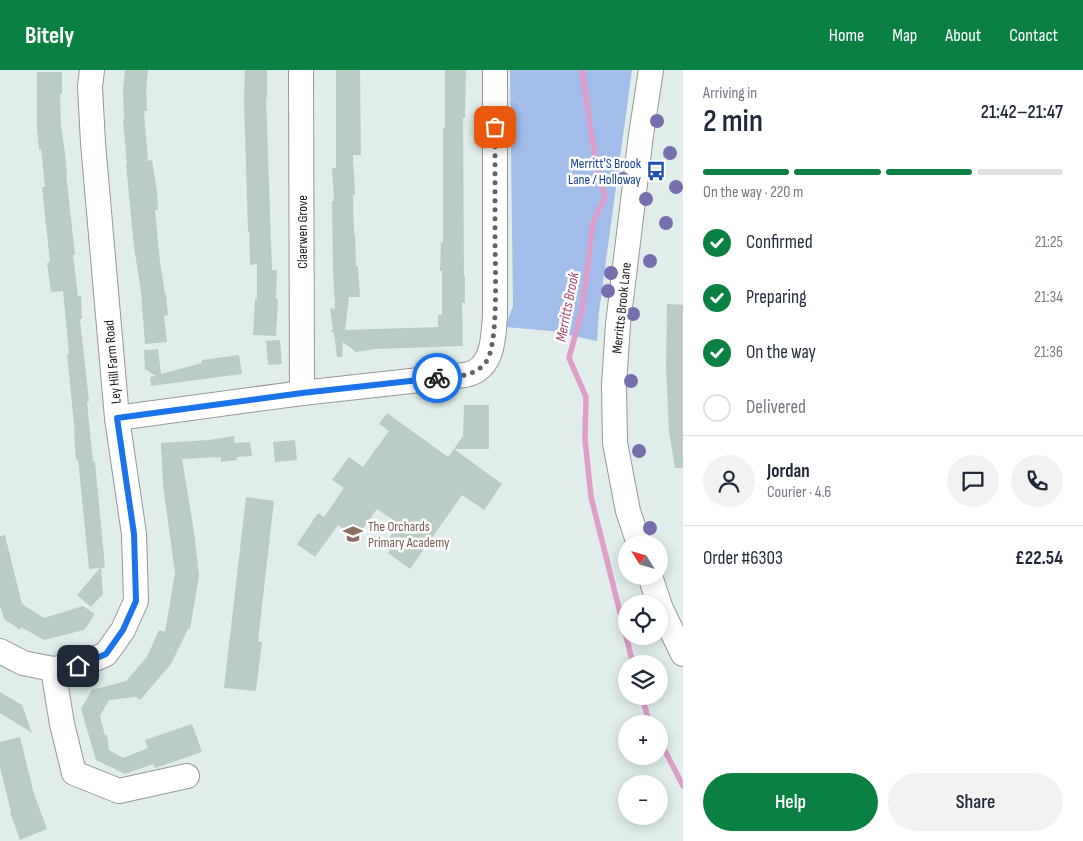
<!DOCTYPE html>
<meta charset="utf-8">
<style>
:root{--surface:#fff;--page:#f2f2f3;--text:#1f2937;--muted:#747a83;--line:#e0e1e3;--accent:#0b8043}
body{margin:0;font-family:"Sofia Sans Condensed",sans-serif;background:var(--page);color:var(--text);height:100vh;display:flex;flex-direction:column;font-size:19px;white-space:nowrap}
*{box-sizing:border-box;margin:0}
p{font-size:16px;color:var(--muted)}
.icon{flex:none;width:28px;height:28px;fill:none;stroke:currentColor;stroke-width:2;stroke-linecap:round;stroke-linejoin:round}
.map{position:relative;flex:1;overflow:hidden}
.details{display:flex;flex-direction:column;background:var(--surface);width:400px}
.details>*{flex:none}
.needle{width:32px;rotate:307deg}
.controls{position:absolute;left:618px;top:465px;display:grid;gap:10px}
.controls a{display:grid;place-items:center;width:50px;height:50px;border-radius:50%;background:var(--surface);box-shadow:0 2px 12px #0003;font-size:25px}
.pin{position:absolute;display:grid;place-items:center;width:42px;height:42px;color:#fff;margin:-21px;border-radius:10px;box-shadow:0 2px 8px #0006}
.courier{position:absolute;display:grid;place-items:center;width:50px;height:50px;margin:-25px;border:4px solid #1a73e8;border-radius:50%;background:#fff;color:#222;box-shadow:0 1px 6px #0007}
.overview em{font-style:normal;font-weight:600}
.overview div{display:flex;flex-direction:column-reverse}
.overview{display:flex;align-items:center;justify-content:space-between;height:85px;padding:0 20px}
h1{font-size:32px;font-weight:600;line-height:38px}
.bar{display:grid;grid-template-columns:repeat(4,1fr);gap:8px 5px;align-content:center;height:60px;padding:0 20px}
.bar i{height:6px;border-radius:4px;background:var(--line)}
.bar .current{background:var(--accent)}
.bar p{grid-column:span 4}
.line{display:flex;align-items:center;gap:12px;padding:0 20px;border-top:1px solid var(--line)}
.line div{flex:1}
.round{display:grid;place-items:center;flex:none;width:52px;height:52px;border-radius:26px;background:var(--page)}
ol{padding:0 20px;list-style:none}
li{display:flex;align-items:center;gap:15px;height:55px}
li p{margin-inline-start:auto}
li .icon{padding:5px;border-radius:50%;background:var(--accent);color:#fff;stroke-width:4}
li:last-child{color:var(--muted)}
li i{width:28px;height:28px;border:2px solid var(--line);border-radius:50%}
.primary-button{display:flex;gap:10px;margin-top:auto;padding:10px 20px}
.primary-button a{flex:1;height:58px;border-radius:30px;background:var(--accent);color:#fff;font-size:20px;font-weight:600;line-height:58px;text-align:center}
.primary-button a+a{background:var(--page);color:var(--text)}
header{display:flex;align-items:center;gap:30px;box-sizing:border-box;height:70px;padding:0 25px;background:var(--accent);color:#fff}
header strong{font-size:24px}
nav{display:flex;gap:28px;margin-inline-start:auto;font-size:18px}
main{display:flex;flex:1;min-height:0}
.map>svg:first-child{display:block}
.grass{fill:#a3bdea}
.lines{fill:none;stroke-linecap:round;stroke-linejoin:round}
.stream{stroke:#dd9fc7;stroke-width:5.5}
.building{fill:#bacdc5}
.minor-casing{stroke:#989898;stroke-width:26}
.minor{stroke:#fff;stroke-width:24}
.tree{fill:#766fad}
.done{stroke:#606464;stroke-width:5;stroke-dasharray:0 9}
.route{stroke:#1a73e8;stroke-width:6}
.labels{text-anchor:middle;stroke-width:5;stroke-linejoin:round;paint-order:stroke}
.transit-label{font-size:14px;fill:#164399;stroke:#fff;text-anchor:end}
.street-label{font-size:14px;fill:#1b1b1b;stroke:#fff}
.education-label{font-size:14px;fill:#785e54;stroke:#fff;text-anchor:start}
.water-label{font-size:15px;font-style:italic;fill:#ad466d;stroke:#fff}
</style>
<header>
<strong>Bitely</strong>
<nav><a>Home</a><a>Map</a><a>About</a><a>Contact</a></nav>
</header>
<main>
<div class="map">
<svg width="683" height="771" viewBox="0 0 683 771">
<rect width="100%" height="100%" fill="#e0edeb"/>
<!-- grass -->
<polygon class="grass" points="510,0 632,0 599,242 597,271 551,261 505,257 513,236"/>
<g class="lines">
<!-- stream -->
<g class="stream">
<polyline points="582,0 596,94 605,127 593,153 582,240 569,288 586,327 585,369 591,427 633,594"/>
<polyline points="642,626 648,648 651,654"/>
<polyline points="659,669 683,716"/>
</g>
</g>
<!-- building -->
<g class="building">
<polygon points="125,0 148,0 146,19 147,41 144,41 148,91 152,90 157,122 158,140 155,140 160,192 165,224 166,224 168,245 164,246 167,272 145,274 141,222 134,177 126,94 127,94 123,50 124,50 123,20"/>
<polygon points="245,0 267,0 267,27 266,27 272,200 277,200 276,228 278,230 276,266 253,265 255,229 257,229 257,194 250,195 249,162 248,162 244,31"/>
<polygon points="336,0 360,0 361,85 353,85 355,125 353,125 354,164 355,164 356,196 358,196 360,227 349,227 345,260 438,257 438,245 442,245 442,201 440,201 441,172 443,172 443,58 445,58 445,0 466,0 465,48 463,48 464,206 465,206 465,233 462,233 463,276 376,279 356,282 343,272 342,287 337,287 334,263 330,260 333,260 330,238 335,239 333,198 332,131 334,131 332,98 336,98"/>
<polygon points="37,2 62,2 62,24 60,24 61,56 65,83 67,103 66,103 75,185 73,185 78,226 81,226 82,249 80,249 89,331 87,332 93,392 95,392 105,497 101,498 103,524 91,537 77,525 100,498 89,499 78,389 76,390 74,365 75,365 67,284 69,284 63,221 51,222 47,193 50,192 42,117 45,117 41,79 39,80 37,58"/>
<polygon points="667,234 683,235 683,398 675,398 669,362 666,298"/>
<polygon points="280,270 282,294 268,295 266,271"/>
<polygon points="158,279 161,304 202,293 202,290 239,285 242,304 151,316 150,307 156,306 145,299 144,280"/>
<polygon points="464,335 489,335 489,379 454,379 463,366"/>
<polygon points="387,343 448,387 454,379 502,414 484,440 462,425 410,499 388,483 391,478 385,474 399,454 377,439 356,468 338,455 315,487 297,474 318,443 324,447 344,418 332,410 349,387 363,397 389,361 379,354"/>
<polygon points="234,366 235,373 250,372 252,386 237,387 237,390 221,392 221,387 182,389 194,462 199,506 190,559 188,559 171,594 140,630 136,627 109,630 100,646 105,665 107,665 109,680 123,688 148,678 145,670 192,654 202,682 155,698 153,694 125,704 96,690 81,639 92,620 126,611 147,587 159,560 165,562 175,503 163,415 161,373 209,370"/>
<polygon points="295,370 297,390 275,392 273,372"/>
<polygon points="246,427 274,431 258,571 262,572 256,621 224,618"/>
<polygon points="5,465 22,534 44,548 83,536 95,544 84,560 44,570 21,557 20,560 4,549 0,536 0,466"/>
<polygon points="0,622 22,635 32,663 0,643"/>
<polygon points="20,667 34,724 47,759 20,770 10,742 11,742 0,697 0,672"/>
</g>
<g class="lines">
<defs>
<g id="minor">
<polyline points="301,0 302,323"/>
<path d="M117,348L302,323L465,305C469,304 473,303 476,301C494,290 493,265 495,247V0"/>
<polyline points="639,474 628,441 615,373 614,315 618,254 641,65 651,0"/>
<polyline points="650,506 661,539 683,584"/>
<polyline points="0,581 23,593 53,599 79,596 106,584 123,560 136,531 134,464 117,348 93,73 90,17 92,0"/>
<polyline points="53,599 62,654 74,703 119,721 187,706"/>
</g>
</defs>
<!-- minor casing -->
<use href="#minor" class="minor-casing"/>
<!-- minor -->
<use href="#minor" class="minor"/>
</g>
<!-- trees -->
<g class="tree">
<circle cx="657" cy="51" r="7"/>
<circle cx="670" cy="83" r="7"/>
<circle cx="623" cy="109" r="7"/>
<circle cx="676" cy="117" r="7"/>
<circle cx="646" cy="129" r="7"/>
<circle cx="666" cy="153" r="7"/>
<circle cx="650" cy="191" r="7"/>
<circle cx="611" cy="203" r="7"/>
<circle cx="608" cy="221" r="7"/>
<circle cx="633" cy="244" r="7"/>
<circle cx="631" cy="311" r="7"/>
<circle cx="639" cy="381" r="7"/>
<circle cx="650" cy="458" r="7"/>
</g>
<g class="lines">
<!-- done -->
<path class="done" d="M437,308C454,307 475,307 486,292C499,275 495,195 495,171C495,133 495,95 495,57"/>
<!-- route -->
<polyline class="route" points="78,596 106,584 123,560 136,531 134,464 117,348 302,323 437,308"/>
</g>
<!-- icons -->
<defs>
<symbol id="bus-bare" viewBox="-9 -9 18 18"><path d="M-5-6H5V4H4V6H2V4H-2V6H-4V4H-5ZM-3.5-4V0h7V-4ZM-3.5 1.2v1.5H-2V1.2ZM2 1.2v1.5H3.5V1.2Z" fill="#1a4fb4" stroke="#fff" stroke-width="2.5" paint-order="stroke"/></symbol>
<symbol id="school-bare" viewBox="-9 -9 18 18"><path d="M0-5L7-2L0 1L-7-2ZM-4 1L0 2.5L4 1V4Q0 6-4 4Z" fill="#8d6e63" stroke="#fff" stroke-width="2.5" paint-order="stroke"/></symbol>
</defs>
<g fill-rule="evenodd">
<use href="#bus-bare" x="642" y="87" width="28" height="28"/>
<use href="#school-bare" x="339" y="450" width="28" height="28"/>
</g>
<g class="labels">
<!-- transit labels -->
<g class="transit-label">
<text x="641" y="98">Merritt'S Brook<tspan x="641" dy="16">Lane / Holloway</tspan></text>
</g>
<!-- street labels -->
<g class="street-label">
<text transform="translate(302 162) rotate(-90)" y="5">Claerwen Grove</text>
<text transform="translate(621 238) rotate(-84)" y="5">Merritts Brook Lane</text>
<text transform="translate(112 292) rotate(-95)" y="5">Ley Hill Farm Road</text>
</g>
<!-- education labels -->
<g class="education-label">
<text x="368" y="461">The Orchards<tspan x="368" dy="16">Primary Academy</tspan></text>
</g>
<!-- water labels -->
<g class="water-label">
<text transform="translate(567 237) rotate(-79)" y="5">Merritts Brook</text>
</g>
</g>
</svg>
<div class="controls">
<a><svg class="needle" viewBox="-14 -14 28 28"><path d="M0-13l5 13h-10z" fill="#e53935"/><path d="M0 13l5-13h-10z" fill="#747a83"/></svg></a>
<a><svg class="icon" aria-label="locate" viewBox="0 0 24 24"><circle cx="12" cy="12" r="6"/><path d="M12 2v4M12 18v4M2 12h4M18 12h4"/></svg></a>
<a><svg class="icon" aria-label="layers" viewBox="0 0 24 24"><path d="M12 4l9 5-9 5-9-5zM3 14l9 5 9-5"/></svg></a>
<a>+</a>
<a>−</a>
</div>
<div class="pin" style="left:495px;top:57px;background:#ea580c"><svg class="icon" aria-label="bag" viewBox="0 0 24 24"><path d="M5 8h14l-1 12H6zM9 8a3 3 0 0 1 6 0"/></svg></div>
<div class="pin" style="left:78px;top:596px;background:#1f2937"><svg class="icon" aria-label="home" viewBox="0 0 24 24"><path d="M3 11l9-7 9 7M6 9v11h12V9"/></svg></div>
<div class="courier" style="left:437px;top:308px"><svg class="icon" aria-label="bike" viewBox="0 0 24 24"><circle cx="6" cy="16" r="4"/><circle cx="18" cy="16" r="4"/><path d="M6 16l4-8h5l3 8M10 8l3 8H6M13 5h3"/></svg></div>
</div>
<section class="details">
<div class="overview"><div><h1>2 min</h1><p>Arriving in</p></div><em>21:42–21:47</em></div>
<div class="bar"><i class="current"></i><i class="current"></i><i class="current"></i><i></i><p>On the way · 220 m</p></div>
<ol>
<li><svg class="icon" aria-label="check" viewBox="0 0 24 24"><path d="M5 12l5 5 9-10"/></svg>Confirmed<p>21:25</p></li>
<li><svg class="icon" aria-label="check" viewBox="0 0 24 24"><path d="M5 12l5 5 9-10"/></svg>Preparing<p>21:34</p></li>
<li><svg class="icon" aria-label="check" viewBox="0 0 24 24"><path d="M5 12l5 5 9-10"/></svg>On the way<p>21:36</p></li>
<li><i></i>Delivered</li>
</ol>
<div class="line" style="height:90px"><a class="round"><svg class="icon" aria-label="person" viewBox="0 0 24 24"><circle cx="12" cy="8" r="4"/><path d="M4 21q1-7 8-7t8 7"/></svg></a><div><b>Jordan</b><p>Courier · 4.6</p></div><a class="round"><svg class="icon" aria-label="chat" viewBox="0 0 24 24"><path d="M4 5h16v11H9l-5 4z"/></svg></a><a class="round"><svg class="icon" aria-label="phone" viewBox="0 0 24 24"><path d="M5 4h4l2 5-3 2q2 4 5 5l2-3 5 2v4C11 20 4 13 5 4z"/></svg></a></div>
<div class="line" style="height:65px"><div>Order #6303</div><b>£22.54</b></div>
<div class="primary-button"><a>Help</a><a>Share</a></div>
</section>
</main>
